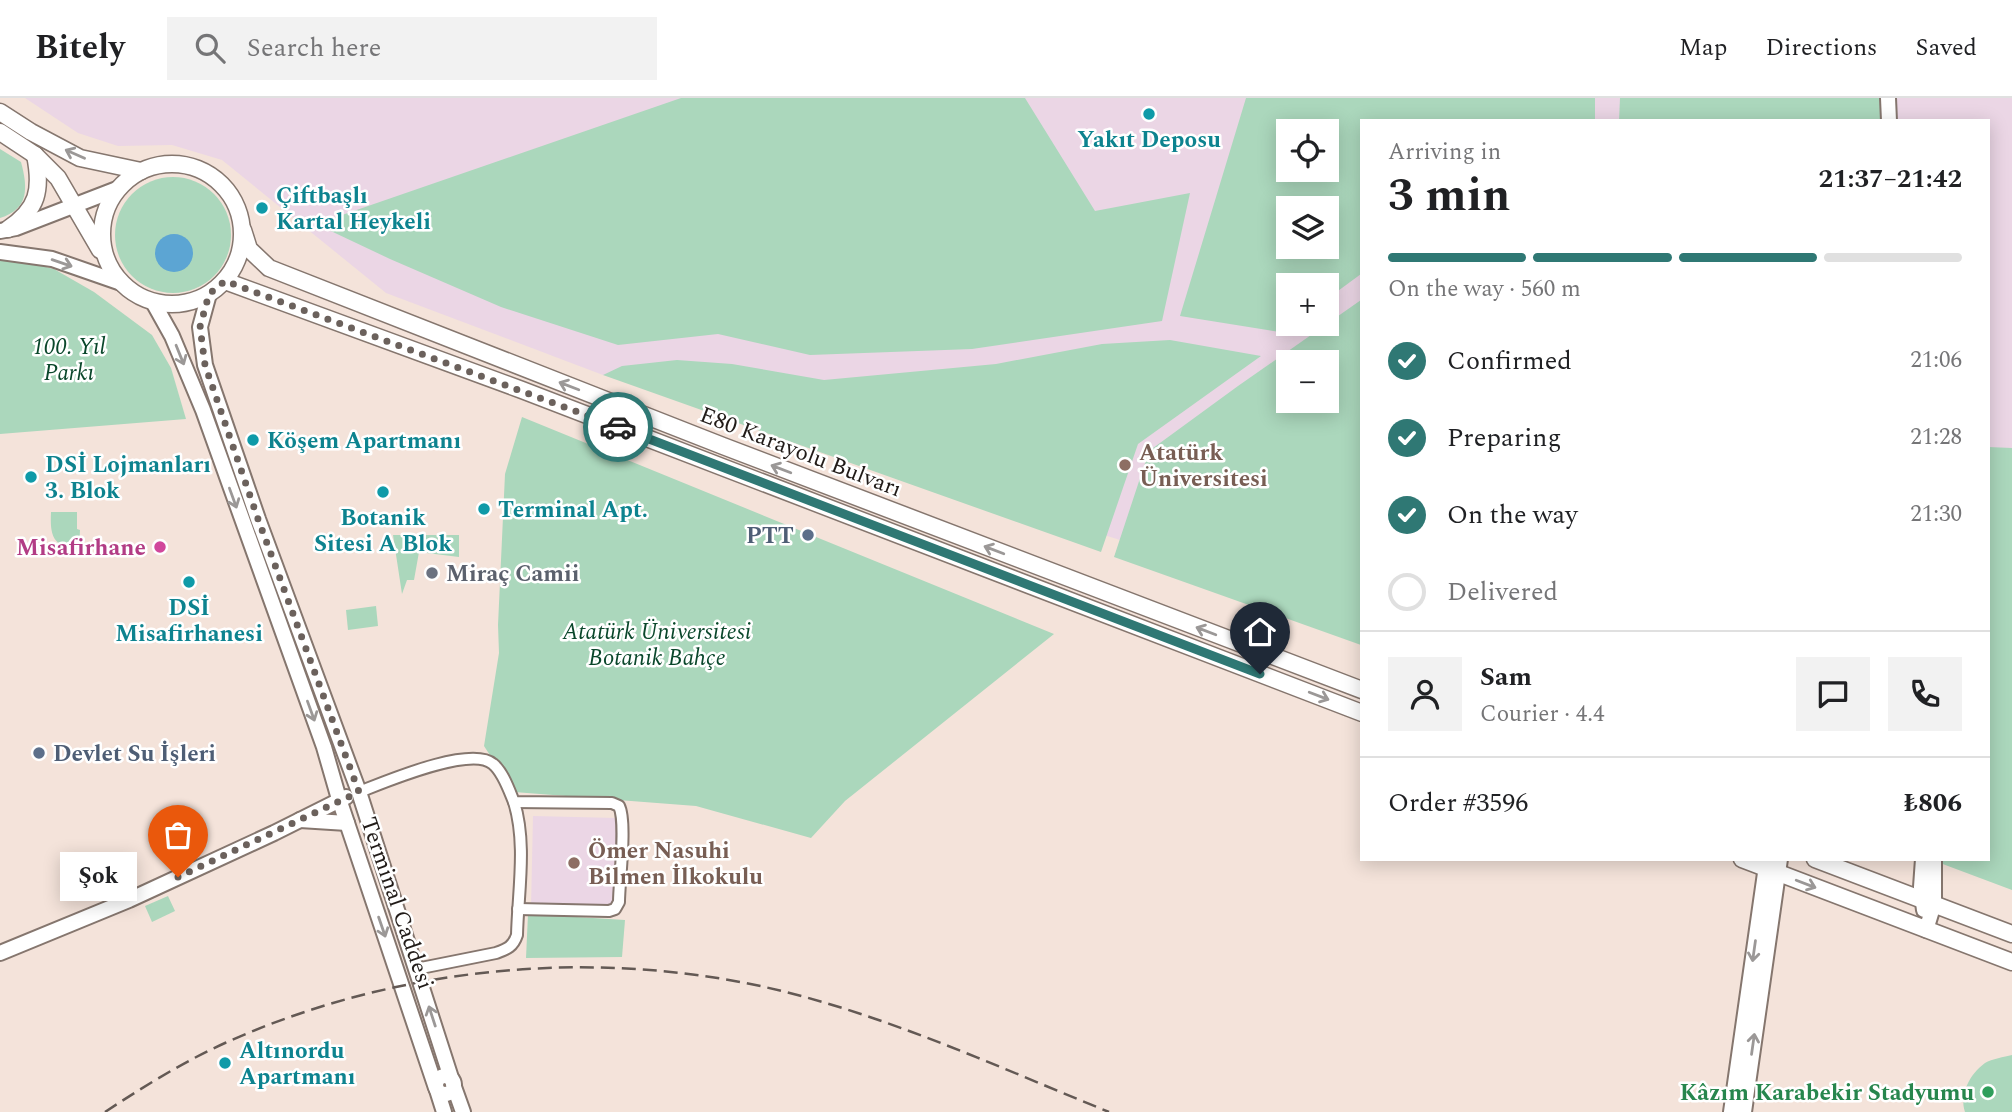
<!DOCTYPE html>
<meta charset="utf-8">
<style>
:root{--surface:#fff;--page:#f2f2f2;--text:#202124;--muted:#757577;--line:#e0e0e0;--accent:#2f7874}
body{margin:0;font-family:Spectral,serif;background:var(--page);color:var(--text);height:100vh;display:flex;flex-direction:column;font-size:26px;white-space:nowrap}
*{box-sizing:border-box;margin:0}
p{font-size:23px;color:var(--muted)}
.icon{flex:none;width:38px;height:38px;fill:none;stroke:currentColor;stroke-width:2;stroke-linecap:round;stroke-linejoin:round}
.map{position:relative;flex:1;overflow:hidden}
.sheet{position:absolute;left:1360px;top:21px;width:630px;height:742px;display:flex;flex-direction:column;background:var(--surface);border-radius:0px;box-shadow:0 4px 18px #0003}
.sheet>*{flex:none}
.buttons{position:absolute;left:1276px;top:21px;display:grid;gap:14px}
.buttons a{display:grid;place-items:center;width:63px;height:63px;border-radius:0px;background:var(--surface);box-shadow:0 4px 18px #0003;font-size:35px}
.pin{position:absolute;display:grid;place-items:center;width:60px;height:60px;color:#fff;margin:-72px -30px;border-radius:50% 50% 50% 0;rotate:-45deg;box-shadow:0 0 7px #0007}
.pin .icon{rotate:45deg}
.courier{position:absolute;display:grid;place-items:center;width:70px;height:70px;margin:-35px;border:5px solid #2f7874;border-radius:50%;background:#fff;color:#222;box-shadow:0 2px 9px #0007}
.bubble{position:absolute;height:49px;border-radius:0px;background:var(--surface);box-shadow:0 4px 18px #0003;font-size:23px;font-weight:700;line-height:49px;text-align:center}
.head em{font-style:normal;font-weight:700}
.head div{display:flex;flex-direction:column-reverse}
.head{display:flex;align-items:center;justify-content:space-between;height:119px;padding:0 28px}
h1{font-size:46px;font-weight:700;line-height:52px}
.bar{display:grid;grid-template-columns:repeat(4,1fr);gap:10px 7px;align-content:center;height:84px;padding:0 28px}
.bar i{height:9px;border-radius:5px;background:var(--line)}
.bar .selected{background:var(--accent)}
.bar p{grid-column:span 4}
.line{display:flex;align-items:center;gap:18px;padding:0 28px;border-top:2px solid var(--line)}
.line div{flex:1}
.round{display:grid;place-items:center;flex:none;width:74px;height:74px;border-radius:0px;background:var(--page)}
ol{padding:0 28px;list-style:none}
li{display:flex;align-items:center;gap:21px;height:77px}
li p{margin-inline-start:auto}
li .icon{padding:7px;border-radius:50%;background:var(--accent);color:#fff;stroke-width:4}
li:last-child{color:var(--muted)}
li i{width:38px;height:38px;border:4px solid var(--line);border-radius:50%}
header{display:flex;align-items:center;gap:42px;box-sizing:border-box;height:98px;padding:0 35px;background:var(--surface);border-bottom:2px solid var(--line)}
header strong{font-size:33px}
nav{display:flex;gap:38px;margin-inline-start:auto;font-size:24px}
.search{width:490px;height:63px;background:var(--page);display:flex;align-items:center;gap:18px;box-sizing:border-box;padding:0 24px;border-radius:0px;color:var(--muted);font-size:26px}
.map>svg:first-child{display:block}
.education{fill:#ebd6e5;fill-rule:evenodd}
.green{fill:#abd7bc;fill-rule:evenodd}
.water{fill:#5ca5d3}
.lines{fill:none;stroke-linecap:round;stroke-linejoin:round}
.minor-casing{stroke:#85766e;stroke-width:14}
.major-casing{stroke:#85766e;stroke-width:18}
.highway-casing{stroke:#85766e;stroke-width:19}
.minor{stroke:#fff;stroke-width:10}
.major{stroke:#fff;stroke-width:14}
.highway{stroke:#fff;stroke-width:16}
.rail{stroke:#635954;stroke-width:2.5;stroke-dasharray:14 7;stroke-linecap:butt}
.oneway{stroke:#9b9897}
.done{stroke:#6b615c;stroke-width:7;stroke-dasharray:0 12.6}
.route{stroke:#2f7874;stroke-width:9}
.culture-dot{fill:#0f9aa8;stroke:#fff;stroke-width:2.5}
.education-dot{fill:#8d6e63;stroke:#fff;stroke-width:2.5}
.service-dot{fill:#5c6f8a;stroke:#fff;stroke-width:2.5}
.hotel-dot{fill:#d1479c;stroke:#fff;stroke-width:2.5}
.worship-dot{fill:#6b7280;stroke:#fff;stroke-width:2.5}
.leisure-dot{fill:#2e9e5b;stroke:#fff;stroke-width:2.5}
.labels{text-anchor:middle;stroke-width:5;stroke-linejoin:round;paint-order:stroke}
.culture-label{font-size:23px;font-weight:bold;fill:#0d838f;stroke:#fff;text-anchor:start}
.park-label{font-size:23px;font-style:italic;fill:#0a472b;stroke:#fff}
.street-label{font-size:23px;fill:#211b18;stroke:#fff}
.education-label{font-size:23px;font-weight:bold;fill:#785e54;stroke:#fff;text-anchor:start}
.service-label{font-size:23px;font-weight:bold;fill:#4e5e75;stroke:#fff;text-anchor:end}
.hotel-label{font-size:23px;font-weight:bold;fill:#b23c85;stroke:#fff;text-anchor:end}
.worship-label{font-size:23px;font-weight:bold;fill:#5b616d;stroke:#fff;text-anchor:start}
.leisure-label{font-size:23px;font-weight:bold;fill:#27864d;stroke:#fff;text-anchor:end}
</style>
<header>
<strong>Bitely</strong>
<div class="search"><svg class="icon" aria-label="search" viewBox="0 0 24 24"><circle cx="10" cy="10" r="6"/><path d="M15 15l6 6"/></svg>Search here</div>
<nav><a>Map</a><a>Directions</a><a>Saved</a></nav>
</header>
<div class="map">
<svg width="2012" height="1014" viewBox="0 0 2012 1014">
<rect width="100%" height="100%" fill="#f4e3da"/>
<!-- education -->
<g class="education">
<path d="M25,0H2012V761L1988,751V23H1362L1361,519L603,277L386,195L222,62L172,47L118,48L78,35ZM1288,33H1326V72H1288ZM1288,110H1326V149H1288ZM1288,187H1326V226H1288ZM1288,264H1326V303H1288Z"/>
<polygon points="533,718 617,720 614,811 531,810"/>
</g>
<!-- green -->
<g class="green">
<polygon points="681,0 1025,0 1095,113 1190,95 1162,223 972,251 810,257 718,236 618,247 501,209 390,161 316,126"/>
<path d="M1246,0H1595V23H1362L1361,176L1327,201L1326,187H1288V226H1291L1280,234L1180,218ZM1288,33H1326V72H1288ZM1288,110H1326V149H1288Z"/>
<polygon points="1620,0 1880,0 1881,23 1619,23"/>
<path d="M0,51L21,64C28,90 29,111 0,120Z"/>
<circle cx="173" cy="137" r="58"/>
<polygon points="18,162 54,171 94,194 152,237 171,270 186,321 0,336 0,163"/>
<path d="M1361,202V547L1114,459L1149,353L1238,288ZM1288,264H1326V303H1288Z"/>
<polygon points="1170,242 1261,258 1138,346 1101,454 603,277 622,268 677,262 732,266 824,282 996,266 1102,246"/>
<polygon points="522,319 1054,536 845,703 811,740 696,708 514,694 484,648 499,555 498,527 505,376"/>
<polygon points="1988,349 2012,350 2012,792 1940,765 1940,761 1988,761"/>
<path d="M51,414H77V431L80,432L79,451C52,449 50,437 51,414Z"/>
<polygon points="393,437 459,437 459,459 419,454 414,482 407,482 402,496"/>
<polygon points="376,508 378,528 348,532 346,512"/>
<polygon points="168,798 175,813 152,824 145,808"/>
<polygon points="528,816 625,822 622,859 526,860"/>
<path d="M2012,957V1014H1965C1959,996 1970,976 1985,965C1992,961 2004,959 2012,957Z"/>
</g>
<!-- water -->
<circle class="water" cx="174" cy="155" r="19"/>
<g class="lines">
<defs>
<g id="minor">
<path d="M359,694C385,684 471,647 493,666C503,674 509,692 514,704L612,705L619,708C627,724 619,784 619,804L615,811L609,813L518,811"/>
<path d="M416,871L496,855C507,851 513,849 517,837C518,794 527,746 514,704"/>
</g>
<g id="major">
<polyline points="1888,0 1889,23"/>
<polyline points="0,133 16,130 117,91"/>
<polyline points="0,154 52,161 121,185"/>
<polyline points="209,196 200,229 205,267 258,421 359,694 452,983"/>
<polyline points="153,204 172,238 203,312 324,649 339,701 436,990"/>
<polyline points="300,722 347,725"/>
<polyline points="1923,761 1921,789 1924,812"/>
<polyline points="1926,832 1934,806 1934,761"/>
<polyline points="0,855 129,802 274,735 346,699"/>
<circle cx="445" cy="987" r="9"/>
<polyline points="453,986 463,1014"/>
<polyline points="437,992 444,1014"/>
<polyline points="1731,1014 1767,761"/>
<polyline points="1744,1014 1780,761"/>
</g>
<g id="highway">
<polyline points="0,14 31,34 80,60 141,73"/>
<polyline points="0,34 35,57 58,80 100,152"/>
<circle cx="172" cy="136" r="70"/>
<path d="M8,131C38,111 42,92 35,57"/>
<polyline points="243,132 249,151 269,170 723,348 1362,592"/>
<polyline points="225,183 522,292 1362,615"/>
<polyline points="1742,761 2012,864"/>
<polyline points="1815,761 2012,836"/>
</g>
</defs>
<!-- minor casing -->
<use href="#minor" class="minor-casing"/>
<!-- major casing -->
<use href="#major" class="major-casing"/>
<!-- highway casing -->
<use href="#highway" class="highway-casing"/>
<!-- minor -->
<use href="#minor" class="minor"/>
<!-- major -->
<use href="#major" class="major"/>
<!-- highway -->
<use href="#highway" class="highway"/>
<!-- rail -->
<path class="rail" d="M105,1014C143,989 183,964 225,945C398,867 601,848 786,894C897,922 1003,971 1109,1014"/>
</g>
<!-- one-way arrows -->
<defs><path id="oneway-shaft" d="M-6 0H5M1.5-3L5.5 0L1.5 3" fill="none" stroke-width="1.6" stroke-linecap="round" stroke-linejoin="round" transform="scale(1.75)"/></defs>
<g class="oneway">
<use href="#oneway-shaft" transform="translate(75 56) rotate(-156)"/>
<use href="#oneway-shaft" transform="translate(62 165) rotate(19)"/>
<use href="#oneway-shaft" transform="translate(180 257) rotate(68)"/>
<use href="#oneway-shaft" transform="translate(569 288) rotate(-159)"/>
<use href="#oneway-shaft" transform="translate(781 371) rotate(-159)"/>
<use href="#oneway-shaft" transform="translate(233 400) rotate(70)"/>
<use href="#oneway-shaft" transform="translate(994 452) rotate(-159)"/>
<use href="#oneway-shaft" transform="translate(1206 533) rotate(-159)"/>
<use href="#oneway-shaft" transform="translate(1319 598) rotate(21)"/>
<use href="#oneway-shaft" transform="translate(311 613) rotate(70)"/>
<use href="#oneway-shaft" transform="translate(1806 786) rotate(21)"/>
<use href="#oneway-shaft" transform="translate(382 829) rotate(71)"/>
<use href="#oneway-shaft" transform="translate(1754 853) rotate(98)"/>
<use href="#oneway-shaft" transform="translate(432 918) rotate(-108)"/>
<use href="#oneway-shaft" transform="translate(1753 946) rotate(-82)"/>
</g>
<g class="lines">
<!-- done -->
<polyline class="done" points="178,779 359,694 258,421 205,267 200,229 209,196 225,183 618,329"/>
<!-- route -->
<polyline class="route" points="618,329 1260,576"/>
</g>
<!-- markers -->
<g class="culture-dot">
<circle cx="1149" cy="16" r="7"/>
<circle cx="262" cy="110" r="7"/>
<circle cx="253" cy="342" r="7"/>
<circle cx="31" cy="379" r="7"/>
<circle cx="383" cy="394" r="7"/>
<circle cx="484" cy="411" r="7"/>
<circle cx="189" cy="484" r="7"/>
<circle cx="225" cy="965" r="7"/>
</g>
<g class="education-dot">
<circle cx="1125" cy="367" r="7"/>
<circle cx="574" cy="765" r="7"/>
</g>
<g class="service-dot">
<circle cx="808" cy="437" r="7"/>
<circle cx="39" cy="655" r="7"/>
</g>
<circle class="hotel-dot" cx="160" cy="449" r="7"/>
<circle class="worship-dot" cx="432" cy="475" r="7"/>
<circle class="leisure-dot" cx="1988" cy="994" r="7"/>
<g class="labels">
<!-- culture labels -->
<g class="culture-label">
<text x="1149" y="49" text-anchor="middle">Yakıt Deposu</text>
<text x="276" y="105">Çiftbaşlı<tspan x="276" dy="26">Kartal Heykeli</tspan></text>
<text x="267" y="350">Köşem Apartmanı</text>
<text x="45" y="374">DSİ Lojmanları<tspan x="45" dy="26">3. Blok</tspan></text>
<text x="498" y="419">Terminal Apt.</text>
<text x="383" y="427" text-anchor="middle">Botanik<tspan x="383" dy="26">Sitesi A Blok</tspan></text>
<text x="189" y="517" text-anchor="middle">DSİ<tspan x="189" dy="26">Misafirhanesi</tspan></text>
<text x="239" y="960">Altınordu<tspan x="239" dy="26">Apartmanı</tspan></text>
</g>
<!-- park labels -->
<g class="park-label">
<text x="69" y="256">100. Yıl<tspan x="69" dy="26">Parkı</tspan></text>
<text x="657" y="541">Atatürk Üniversitesi<tspan x="657" dy="26">Botanik Bahçe</tspan></text>
</g>
<!-- street labels -->
<g class="street-label">
<text transform="translate(801 353) rotate(21)" y="8">E80 Karayolu Bulvarı</text>
<text transform="translate(398 805) rotate(71)" y="8">Terminal Caddesi</text>
</g>
<!-- education labels -->
<g class="education-label">
<text x="1139" y="362">Atatürk<tspan x="1139" dy="26">Üniversitesi</tspan></text>
<text x="588" y="760">Ömer Nasuhi<tspan x="588" dy="26">Bilmen İlkokulu</tspan></text>
</g>
<!-- service labels -->
<g class="service-label">
<text x="794" y="445">PTT</text>
<text x="53" y="663" text-anchor="start">Devlet Su İşleri</text>
</g>
<!-- hotel labels -->
<g class="hotel-label">
<text x="146" y="457">Misafirhane</text>
</g>
<!-- worship labels -->
<g class="worship-label">
<text x="446" y="483">Miraç Camii</text>
</g>
<!-- leisure labels -->
<g class="leisure-label">
<text x="1974" y="1002">Kâzım Karabekir Stadyumu</text>
</g>
</g>
</svg>
<div class="buttons">
<a><svg class="icon" aria-label="locate" viewBox="0 0 24 24"><circle cx="12" cy="12" r="6"/><path d="M12 2v4M12 18v4M2 12h4M18 12h4"/></svg></a>
<a><svg class="icon" aria-label="layers" viewBox="0 0 24 24"><path d="M12 4l9 5-9 5-9-5zM3 14l9 5 9-5"/></svg></a>
<a>+</a>
<a>−</a>
</div>
<div class="pin" style="left:178px;top:779px;background:#ea580c"><svg class="icon" aria-label="bag" viewBox="0 0 24 24"><path d="M5 8h14l-1 12H6zM9 8a3 3 0 0 1 6 0"/></svg></div>
<div class="pin" style="left:1260px;top:576px;background:#1f2937"><svg class="icon" aria-label="home" viewBox="0 0 24 24"><path d="M3 11l9-7 9 7M6 9v11h12V9"/></svg></div>
<div class="courier" style="left:618px;top:329px"><svg class="icon" aria-label="car" viewBox="0 0 24 24"><path d="M5 17H2v-5l4-1 3-4h7l3 4 3 1v5h-3M9 17h6M6 11h13"/><circle cx="7" cy="17" r="2"/><circle cx="17" cy="17" r="2"/></svg></div>
<div class="bubble" style="left:60px;top:754px;width:77px">Şok</div>
<section class="sheet">
<div class="head"><div><h1>3 min</h1><p>Arriving in</p></div><em>21:37–21:42</em></div>
<div class="bar"><i class="selected"></i><i class="selected"></i><i class="selected"></i><i></i><p>On the way · 560 m</p></div>
<ol>
<li><svg class="icon" aria-label="check" viewBox="0 0 24 24"><path d="M5 12l5 5 9-10"/></svg>Confirmed<p>21:06</p></li>
<li><svg class="icon" aria-label="check" viewBox="0 0 24 24"><path d="M5 12l5 5 9-10"/></svg>Preparing<p>21:28</p></li>
<li><svg class="icon" aria-label="check" viewBox="0 0 24 24"><path d="M5 12l5 5 9-10"/></svg>On the way<p>21:30</p></li>
<li><i></i>Delivered</li>
</ol>
<div class="line" style="height:126px"><a class="round"><svg class="icon" aria-label="person" viewBox="0 0 24 24"><circle cx="12" cy="8" r="4"/><path d="M4 21q1-7 8-7t8 7"/></svg></a><div><b>Sam</b><p>Courier · 4.4</p></div><a class="round"><svg class="icon" aria-label="chat" viewBox="0 0 24 24"><path d="M4 5h16v11H9l-5 4z"/></svg></a><a class="round"><svg class="icon" aria-label="phone" viewBox="0 0 24 24"><path d="M5 4h4l2 5-3 2q2 4 5 5l2-3 5 2v4C11 20 4 13 5 4z"/></svg></a></div>
<div class="line" style="height:91px"><div>Order #3596</div><b>₺806</b></div>
</section>
</div>
